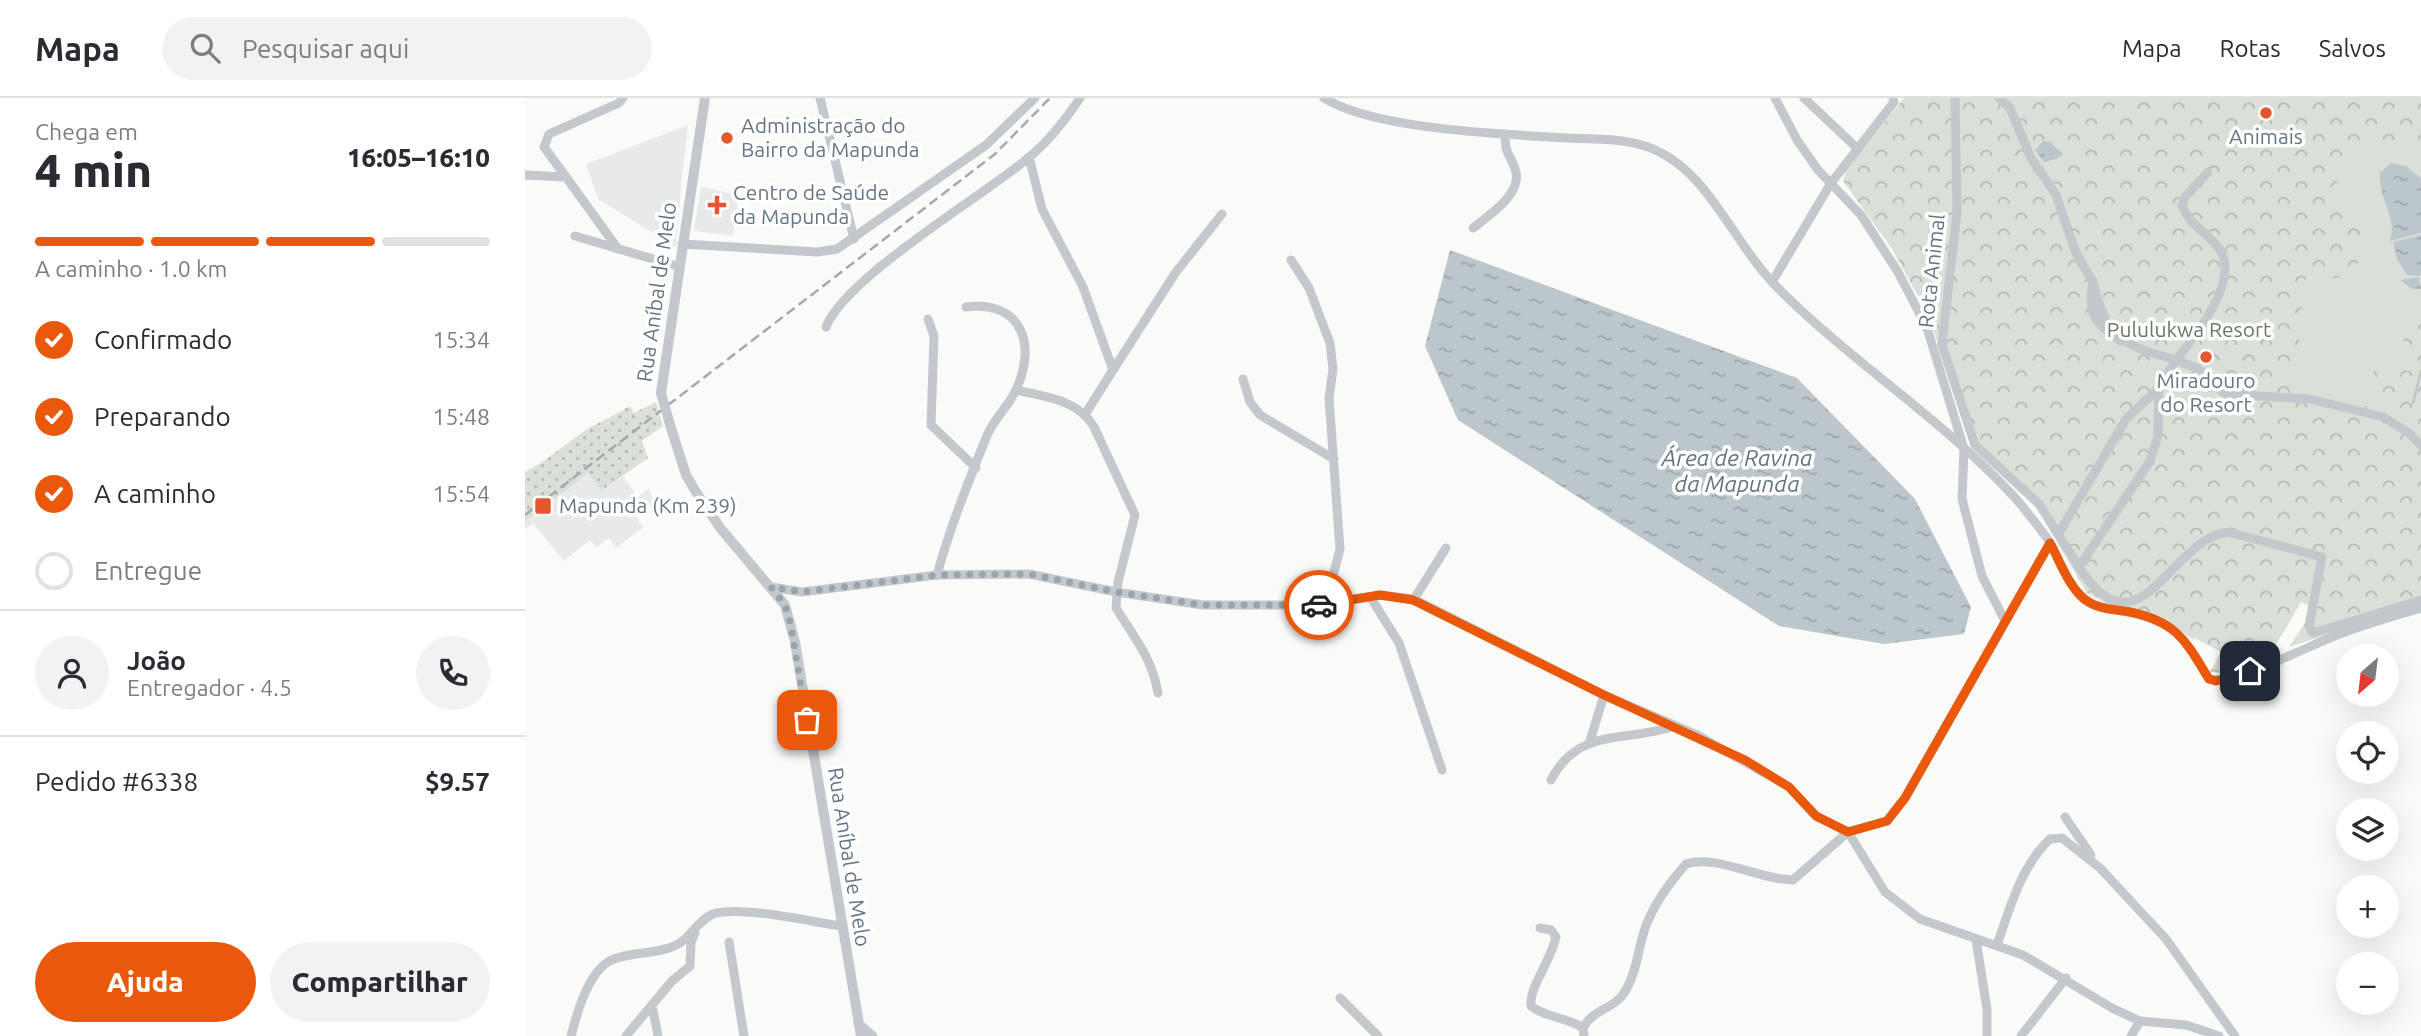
<!DOCTYPE html>
<html lang="pt">
<meta charset="utf-8">
<style>
:root{--surface:#fff;--page:#f2f2f3;--text:#2b2b33;--muted:#7c7c81;--line:#e1e1e2;--accent:#ea580c}
body{margin:0;font-family:Ubuntu,sans-serif;background:var(--page);color:var(--text);height:100vh;display:flex;flex-direction:column;font-size:26px;white-space:nowrap}
*{box-sizing:border-box;margin:0}
p{font-size:23px;color:var(--muted)}
.icon{flex:none;width:38px;height:38px;fill:none;stroke:currentColor;stroke-width:2;stroke-linecap:round;stroke-linejoin:round}
.map{position:relative;flex:1;overflow:hidden}
.panel{display:flex;flex-direction:column;background:var(--surface);width:525px}
.panel>*{flex:none}
.needle{width:46px;rotate:208deg}
.buttons{position:absolute;left:1811px;top:546px;display:grid;gap:14px}
.buttons a{display:grid;place-items:center;width:63px;height:63px;border-radius:50%;background:var(--surface);box-shadow:0 7px 28px #0002;font-size:35px}
.pin{position:absolute;display:grid;place-items:center;width:60px;height:60px;color:#fff;margin:-30px;border-radius:14px;box-shadow:0 4px 10px #0006}
.courier{position:absolute;display:grid;place-items:center;width:70px;height:70px;margin:-35px;border:5px solid #ea580c;border-radius:50%;background:#fff;color:#222;box-shadow:0 2px 9px #0007}
.overview em{font-style:normal;font-weight:800}
.overview div{display:flex;flex-direction:column-reverse}
.overview{display:flex;align-items:center;justify-content:space-between;height:119px;padding:0 35px}
h1{font-size:46px;font-weight:800;line-height:52px}
.bar{display:grid;grid-template-columns:repeat(4,1fr);gap:10px 7px;align-content:center;height:84px;padding:0 35px}
.bar i{height:9px;border-radius:5px;background:var(--line)}
.bar .selected{background:var(--accent)}
.bar p{grid-column:span 4}
.line{display:flex;align-items:center;gap:18px;padding:0 35px;border-top:2px solid var(--line)}
.line div{flex:1}
.round{display:grid;place-items:center;flex:none;width:74px;height:74px;border-radius:37px;background:var(--page)}
ol{padding:0 35px;list-style:none}
li{display:flex;align-items:center;gap:21px;height:77px}
li p{margin-inline-start:auto}
li .icon{padding:7px;border-radius:50%;background:var(--accent);color:#fff;stroke-width:4}
li:last-child{color:var(--muted)}
li i{width:38px;height:38px;border:4px solid var(--line);border-radius:50%}
.primary-button{display:flex;gap:14px;margin-top:auto;padding:14px 35px}
.primary-button a{flex:1;height:80px;border-radius:42px;background:var(--accent);color:#fff;font-size:28px;font-weight:800;line-height:80px;text-align:center}
.primary-button a+a{background:var(--page);color:var(--text)}
header{display:flex;align-items:center;gap:42px;box-sizing:border-box;height:98px;padding:0 35px;background:var(--surface);border-bottom:2px solid var(--line)}
header strong{font-size:33px}
nav{display:flex;gap:38px;margin-inline-start:auto;font-size:24px}
.search{width:490px;height:63px;background:var(--page);display:flex;align-items:center;gap:18px;box-sizing:border-box;padding:0 24px;border-radius:38px;color:var(--muted);font-size:26px}
main{display:flex;flex:1;min-height:0}
.map>svg:first-child{display:block}
.built{fill:#e8e9e9}
.grass{fill:url(#grass-dots)}
.forest{fill:url(#forest-crowns)}
.garden{fill:#dadfd7}
.water{fill:url(#water-ripples)}
.lines{fill:none;stroke-linecap:round;stroke-linejoin:round}
.stream{stroke:#bbc7cb;stroke-width:2.5}
.minor{stroke:#c3c8cc;stroke-width:9}
.tertiary{stroke:#c3c8cc;stroke-width:10}
.rail{stroke:#a2aab0;stroke-width:2.5;stroke-dasharray:10 5;stroke-linecap:butt}
.tertiary-bridge{stroke:#c3c8cc;stroke-width:10}
.done{stroke:#99a4ac;stroke-width:7;stroke-dasharray:0 12.6}
.route{stroke:#ea580c;stroke-width:9}
.poi-dot{fill:#e4572e;stroke:#fff;stroke-width:2.5}
.labels{text-anchor:middle;stroke-width:7;stroke-linejoin:round;paint-order:stroke}
.poi-label{font-size:21px;fill:#657683;stroke:#fff;text-anchor:start}
.street-label{font-size:21px;fill:#657683;stroke:#fff}
.park-label{font-size:21px;fill:#687a64;stroke:#fff}
.water-label{font-size:23px;font-style:italic;fill:#60757c;stroke:#fff}
</style>
<header>
<strong>Mapa</strong>
<div class="search"><svg class="icon" aria-label="search" viewBox="0 0 24 24"><circle cx="10" cy="10" r="6"/><path d="M15 15l6 6"/></svg>Pesquisar aqui</div>
<nav><a>Mapa</a><a>Rotas</a><a>Salvos</a></nav>
</header>
<main>
<section class="panel">
<div class="overview"><div><h1>4 min</h1><p>Chega em</p></div><em>16:05–16:10</em></div>
<div class="bar"><i class="selected"></i><i class="selected"></i><i class="selected"></i><i></i><p>A caminho · 1.0 km</p></div>
<ol>
<li><svg class="icon" aria-label="check" viewBox="0 0 24 24"><path d="M5 12l5 5 9-10"/></svg>Confirmado<p>15:34</p></li>
<li><svg class="icon" aria-label="check" viewBox="0 0 24 24"><path d="M5 12l5 5 9-10"/></svg>Preparando<p>15:48</p></li>
<li><svg class="icon" aria-label="check" viewBox="0 0 24 24"><path d="M5 12l5 5 9-10"/></svg>A caminho<p>15:54</p></li>
<li><i></i>Entregue</li>
</ol>
<div class="line" style="height:126px"><a class="round"><svg class="icon" aria-label="person" viewBox="0 0 24 24"><circle cx="12" cy="8" r="4"/><path d="M4 21q1-7 8-7t8 7"/></svg></a><div><b>João</b><p>Entregador · 4.5</p></div><a class="round"><svg class="icon" aria-label="phone" viewBox="0 0 24 24"><path d="M5 4h4l2 5-3 2q2 4 5 5l2-3 5 2v4C11 20 4 13 5 4z"/></svg></a></div>
<div class="line" style="height:91px"><div>Pedido #6338</div><b>$9.57</b></div>
<div class="primary-button"><a>Ajuda</a><a>Compartilhar</a></div>
</section>
<div class="map">
<svg width="1896" height="938" viewBox="0 0 1896 938">
<defs>
<pattern id="grass-dots" width="8" height="8" patternUnits="userSpaceOnUse" patternTransform="scale(1.75)"><rect width="8" height="8" fill="#dadfd7"/><path d="M2 2h.1M6 6h.1" fill="none" stroke="#b4b9b4" stroke-width="1.8" stroke-linecap="round"/></pattern>
<pattern id="forest-crowns" width="20" height="18" patternUnits="userSpaceOnUse" patternTransform="scale(1.75)"><rect width="20" height="18" fill="#dadfd7"/><path d="M2 6a3 3 0 1 1 6 0M12 15a3 3 0 1 1 6 0" fill="none" stroke="#b4b9b4"/></pattern>
<pattern id="water-ripples" width="26" height="14" patternUnits="userSpaceOnUse" patternTransform="scale(1.75)"><rect width="26" height="14" fill="#bbc7cb"/><path d="M2 4q2-2 4 0t4 0M15 11q2-2 4 0t4 0" fill="none" stroke="#9ca6aa"/></pattern>
</defs>
<rect width="100%" height="100%" fill="#fafaf8"/>
<!-- built -->
<g class="built">
<polygon points="163,27 157,79 151,149 73,101 61,66"/>
<polygon points="176,89 214,97 208,138 169,133"/>
<polygon points="63,375 76,393 98,378 113,399 124,391 129,405 111,419 118,429 91,450 84,440 71,449 65,442 39,463 8,425 0,431 0,424"/>
</g>
<!-- grass -->
<path class="grass" d="M131,304L138,328L117,343L123,360L76,393L63,375L0,424V374C24,362 43,343 66,329C79,322 92,316 105,308L109,315Z"/>
<!-- forest -->
<path class="forest" d="M1379,0H1896V506L1764,549L1782,522L1785,508L1776,504C1753,544 1739,579 1685,574L1696,554L1670,540L1669,542L1635,519L1583,507L1562,495L1509,405L1446,346L1403,216L1367,151L1318,83L1321,72Z"/>
<!-- garden -->
<path class="garden" d="M1896,43V202L1887,205L1890,220L1874,223L1886,273L1849,271L1845,302L1864,305L1870,314L1765,292L1777,228L1778,189L1785,168C1807,188 1830,182 1838,152C1839,147 1842,141 1841,136C1840,128 1834,118 1830,110L1801,103L1802,92L1819,80L1829,52Z"/>
<!-- water -->
<g class="water">
<polygon points="1518,43 1525,44 1536,55 1534,60 1519,64 1510,52"/>
<path d="M1867,65L1881,68L1896,80V135L1865,143C1873,119 1852,99 1855,74Z"/>
<polygon points="1896,137 1896,178 1882,177 1872,161 1868,144"/>
<polygon points="925,152 1272,280 1390,401 1446,509 1439,536 1359,546 1254,528 933,322 900,248"/>
<polygon points="1894,179 1896,191 1887,191 1875,182"/>
</g>
<g class="lines">
<!-- stream -->
<polyline class="stream" points="1888,305 1896,273"/>
<!-- minor -->
<g class="minor">
<polyline points="295,0 329,141"/>
<path d="M799,0C850,32 979,36 1042,40C1067,41 1095,40 1120,48C1182,68 1206,142 1249,186C1325,264 1420,322 1493,403C1504,417 1518,433 1527,448C1537,466 1543,487 1559,500C1573,512 1590,511 1607,515C1655,525 1661,544 1684,581C1710,587 1785,547 1812,537C1840,526 1868,518 1896,510"/>
<polyline points="1250,0 1272,42 1293,72 1336,117 1373,174 1402,230 1439,351 1437,401 1457,478 1480,523"/>
<polyline points="1279,0 1333,51"/>
<polyline points="1430,0 1432,114 1417,247 1450,347 1514,406 1554,469 1625,363 1633,338 1634,290"/>
<polyline points="1474,0 1485,10 1506,60 1531,97 1551,155 1568,184"/>
<polyline points="504,59 517,111 558,189 588,272 561,315"/>
<path d="M1683,74L1661,98L1657,107C1665,129 1683,134 1695,152C1715,182 1670,239 1651,262L1674,271L1700,296L1785,301L1858,319L1884,335L1896,347"/>
<polyline points="0,77 41,79 93,151"/>
<polyline points="41,79 19,49 24,36 94,5 98,0"/>
<path d="M948,130C963,118 996,97 991,74C987,58 980,59 980,36"/>
<polyline points="50,138 155,169"/>
<polyline points="157,146 292,154 312,151 461,47 510,0"/>
<polyline points="766,162 784,190 805,245 808,271 804,300 815,451 809,474 793,507"/>
<polyline points="1247,184 1306,85 1369,4 1368,0"/>
<polyline points="403,221 409,238 406,327 451,370"/>
<path d="M301,229C321,179 456,99 502,61C522,45 541,21 555,0"/>
<polyline points="588,272 651,174 697,116"/>
<polyline points="718,281 725,304 735,317 809,361"/>
<path d="M491,292C520,299 553,301 569,329L610,417L593,484L591,510C609,539 627,560 633,595"/>
<path d="M1534,435L1601,321L1634,290L1651,262C1598,247 1582,242 1568,184C1562,217 1569,223 1595,243"/>
<path d="M1554,469C1614,563 1646,440 1703,434L1797,459L1784,528L1788,535L1896,502"/>
<path d="M412,477C425,429 443,385 461,340C467,323 482,310 490,294C512,249 499,202 441,209"/>
<polyline points="246,489 277,494 412,477 504,476 591,494 678,507 793,507 855,497 889,501 1079,597 1172,637 1264,689 1291,718 1323,734 1360,794 1395,821 1498,857 1587,910 1615,923 1661,927 1694,938"/>
<polyline points="846,500 874,545 917,672"/>
<polyline points="889,501 921,450"/>
<polyline points="1065,643 1079,597"/>
<path d="M1026,682C1054,628 1100,645 1150,628"/>
<polyline points="1540,719 1566,757"/>
<path d="M1015,830L1026,832L1031,839C1026,863 1004,889 1006,908C1021,920 1042,919 1058,930L1059,938"/>
<polyline points="1451,842 1462,911 1462,938"/>
<polyline points="204,844 219,938"/>
<path d="M1472,847C1485,810 1496,768 1525,741L1537,740L1575,770L1641,841L1710,938"/>
<polyline points="815,900 853,938"/>
<polyline points="128,912 133,938"/>
<polyline points="333,925 348,938"/>
<path d="M1058,930C1067,911 1091,911 1101,892C1113,871 1113,847 1122,825C1131,803 1146,783 1161,766C1191,756 1235,782 1268,782L1323,734L1362,723L1380,700L1525,445"/>
<path d="M46,938C52,915 64,870 89,861C108,854 129,856 147,849C165,843 171,823 188,816C214,807 287,824 316,828"/>
<polyline points="101,938 147,883 165,868 166,844 170,835"/>
<polyline points="1496,938 1541,880"/>
<polyline points="1606,938 1615,923"/>
</g>
<!-- tertiary -->
<g class="tertiary">
<polyline points="136,295 180,0"/>
<polyline points="146,330 161,377 171,394 196,431 260,507 270,544 336,938"/>
</g>
<!-- rail -->
<polyline class="rail" points="0,417 470,56 525,0"/>
<!-- tertiary-bridge -->
<polyline class="tertiary-bridge" points="136,295 146,330"/>
</g>
<g class="lines">
<!-- done -->
<polyline class="done" points="282,622 265,524 260,507 246,489 278,494 412,477 504,476 591,494 678,507 794,507"/>
<!-- route -->
<path class="route" d="M794,507L855,497L888,502L1079,597L1220,662L1264,689L1291,718L1323,734L1362,723L1380,700L1525,445C1535,464 1543,487 1559,501C1573,512 1589,511 1605,514C1653,524 1661,544 1684,581L1691,583L1725,573"/>
</g>
<!-- markers -->
<g class="poi-dot">
<circle cx="1741" cy="15" r="7"/>
<circle cx="202" cy="40" r="7"/>
<path d="M188.5 96.5h7v7h7v7h-7v7h-7v-7h-7v-7h7z"/>
<circle cx="1681" cy="259" r="7"/>
<rect x="9" y="399" width="18" height="18" rx="3.5"/>
</g>
<g class="labels">
<!-- poi labels -->
<g class="poi-label">
<text x="216" y="35">Administração do<tspan x="216" dy="24">Bairro da Mapunda</tspan></text>
<text x="1741" y="46" text-anchor="middle">Animais</text>
<text x="208" y="102">Centro de Saúde<tspan x="208" dy="24">da Mapunda</tspan></text>
<text x="1681" y="290" text-anchor="middle">Miradouro<tspan x="1681" dy="24">do Resort</tspan></text>
<text x="34" y="415">Mapunda (Km 239)</text>
</g>
<!-- street labels -->
<g class="street-label">
<text transform="translate(1407 173) rotate(-84)" y="7">Rota Animal</text>
<text transform="translate(132 194) rotate(-82)" y="7">Rua Aníbal de Melo</text>
<text transform="translate(324 759) rotate(81)" y="7">Rua Aníbal de Melo</text>
</g>
<!-- park labels -->
<g class="park-label">
<text x="1664" y="239">Pululukwa Resort</text>
</g>
<!-- water labels -->
<g class="water-label">
<text x="1212" y="368">Área de Ravina<tspan x="1212" dy="26">da Mapunda</tspan></text>
</g>
</g>
</svg>
<div class="buttons">
<a><svg class="needle" viewBox="-14 -14 28 28"><path d="M0-13l5 13h-10z" fill="#e53935"/><path d="M0 13l5-13h-10z" fill="#7c7c81"/></svg></a>
<a><svg class="icon" aria-label="locate" viewBox="0 0 24 24"><circle cx="12" cy="12" r="6"/><path d="M12 2v4M12 18v4M2 12h4M18 12h4"/></svg></a>
<a><svg class="icon" aria-label="layers" viewBox="0 0 24 24"><path d="M12 4l9 5-9 5-9-5zM3 14l9 5 9-5"/></svg></a>
<a>+</a>
<a>−</a>
</div>
<div class="pin" style="left:282px;top:622px;background:#ea580c"><svg class="icon" aria-label="bag" viewBox="0 0 24 24"><path d="M5 8h14l-1 12H6zM9 8a3 3 0 0 1 6 0"/></svg></div>
<div class="pin" style="left:1725px;top:573px;background:#1f2937"><svg class="icon" aria-label="home" viewBox="0 0 24 24"><path d="M3 11l9-7 9 7M6 9v11h12V9"/></svg></div>
<div class="courier" style="left:794px;top:507px"><svg class="icon" aria-label="car" viewBox="0 0 24 24"><path d="M5 17H2v-5l4-1 3-4h7l3 4 3 1v5h-3M9 17h6M6 11h13"/><circle cx="7" cy="17" r="2"/><circle cx="17" cy="17" r="2"/></svg></div>
</div>
</main>
